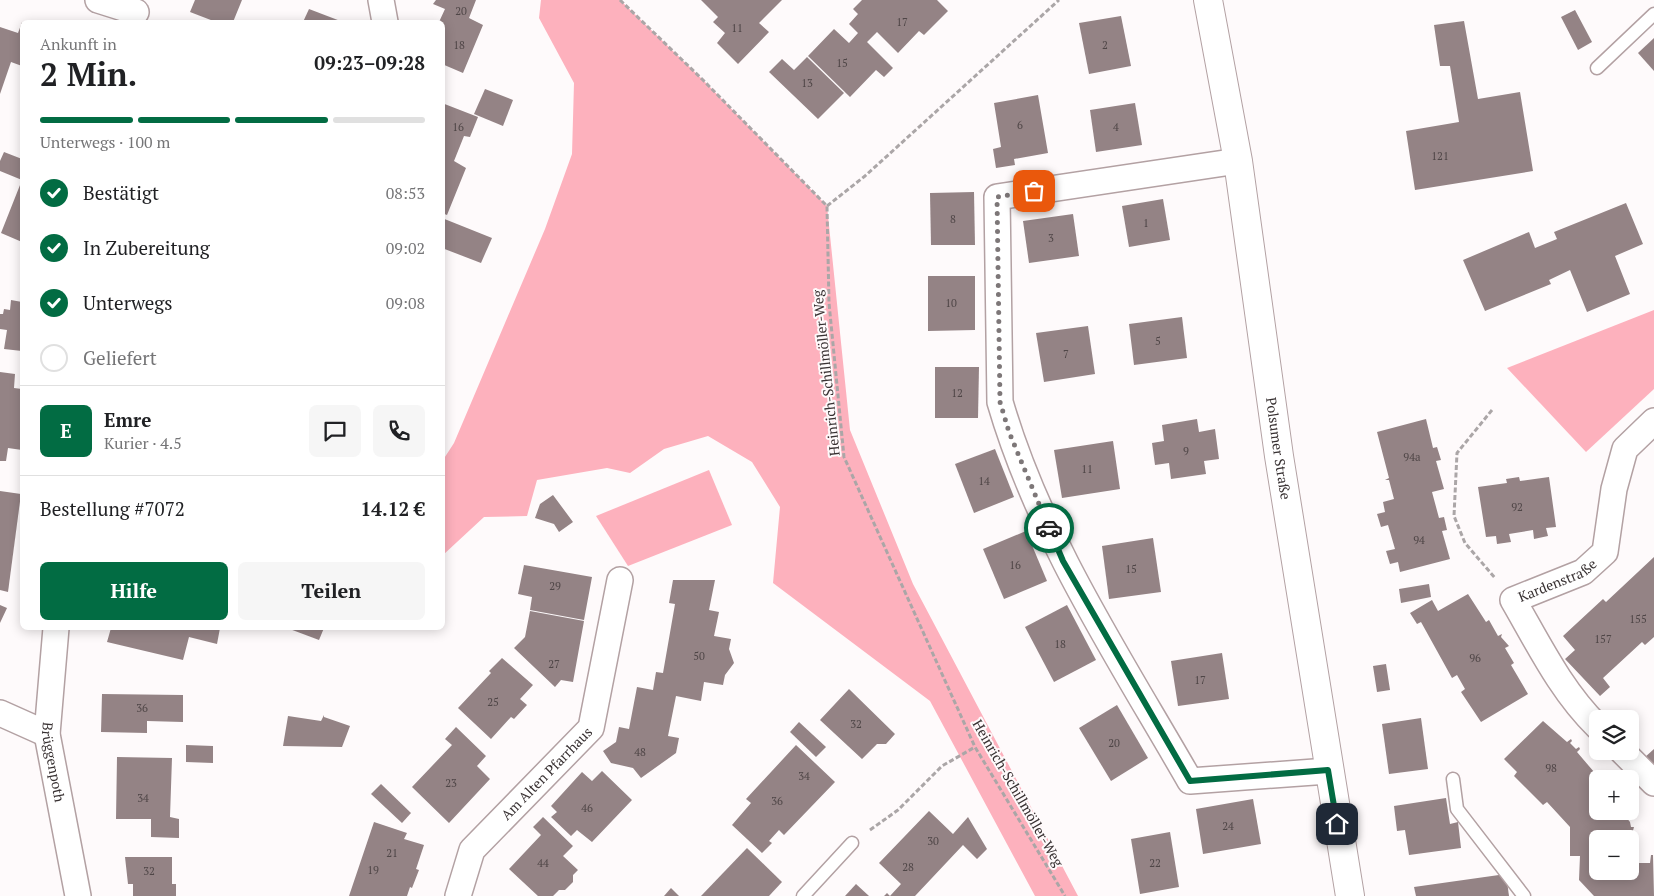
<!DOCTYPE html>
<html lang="de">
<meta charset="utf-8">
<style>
:root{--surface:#fff;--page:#f6f6f6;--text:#202124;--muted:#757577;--line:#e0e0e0;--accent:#026c43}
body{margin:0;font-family:"PT Serif",serif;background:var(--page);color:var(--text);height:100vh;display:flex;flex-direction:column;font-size:19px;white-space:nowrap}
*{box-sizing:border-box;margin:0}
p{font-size:16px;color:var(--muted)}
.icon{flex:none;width:28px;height:28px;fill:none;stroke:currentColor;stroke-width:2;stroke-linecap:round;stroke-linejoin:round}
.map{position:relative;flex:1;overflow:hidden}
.drawer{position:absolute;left:20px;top:20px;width:425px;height:610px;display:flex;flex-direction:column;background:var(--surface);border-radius:8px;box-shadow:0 2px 12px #0003}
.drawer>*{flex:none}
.buttons{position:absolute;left:1589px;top:710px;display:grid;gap:10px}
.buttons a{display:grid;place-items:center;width:50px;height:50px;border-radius:8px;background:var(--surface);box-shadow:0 2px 12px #0003;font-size:25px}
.pin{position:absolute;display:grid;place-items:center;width:42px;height:42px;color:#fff;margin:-21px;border-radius:10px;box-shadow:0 2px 8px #0006}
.courier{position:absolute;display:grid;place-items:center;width:50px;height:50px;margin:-25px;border:4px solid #026c43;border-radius:50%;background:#fff;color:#222;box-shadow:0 1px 6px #0007}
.overview em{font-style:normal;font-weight:700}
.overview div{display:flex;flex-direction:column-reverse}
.overview{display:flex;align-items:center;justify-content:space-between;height:85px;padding:0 20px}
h1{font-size:32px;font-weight:700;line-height:38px}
.bar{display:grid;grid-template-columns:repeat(4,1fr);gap:8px 5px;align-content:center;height:60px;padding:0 20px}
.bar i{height:6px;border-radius:4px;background:var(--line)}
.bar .current{background:var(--accent)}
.bar p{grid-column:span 4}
.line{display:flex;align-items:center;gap:12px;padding:0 20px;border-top:1px solid var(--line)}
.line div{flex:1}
.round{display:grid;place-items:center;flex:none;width:52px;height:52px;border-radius:8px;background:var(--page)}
ol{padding:0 20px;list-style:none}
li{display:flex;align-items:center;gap:15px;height:55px}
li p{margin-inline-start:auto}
li .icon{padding:5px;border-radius:50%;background:var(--accent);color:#fff;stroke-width:4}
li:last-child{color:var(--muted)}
li i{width:28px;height:28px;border:2px solid var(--line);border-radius:50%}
.primary-button{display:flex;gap:10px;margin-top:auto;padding:10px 20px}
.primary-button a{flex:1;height:58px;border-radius:8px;background:var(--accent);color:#fff;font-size:20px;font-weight:700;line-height:58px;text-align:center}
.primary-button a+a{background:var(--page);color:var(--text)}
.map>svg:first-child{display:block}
.green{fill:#fdb1bd}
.building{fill:#948385}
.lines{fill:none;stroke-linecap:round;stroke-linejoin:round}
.lane-casing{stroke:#b3a1a3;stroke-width:15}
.street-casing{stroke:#b3a1a3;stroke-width:28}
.secondary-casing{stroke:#b3a1a3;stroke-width:30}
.path{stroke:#aba6a7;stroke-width:3;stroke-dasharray:5 2.5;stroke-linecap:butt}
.lane{stroke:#fff;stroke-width:12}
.street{stroke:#fff;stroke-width:25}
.secondary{stroke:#fff;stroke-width:28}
.done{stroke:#7d7778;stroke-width:5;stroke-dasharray:0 9}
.route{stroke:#026c43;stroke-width:6}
.labels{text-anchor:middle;stroke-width:4;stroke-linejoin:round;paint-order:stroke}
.number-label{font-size:11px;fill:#4f4647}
.street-label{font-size:14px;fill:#383132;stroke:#fefafb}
</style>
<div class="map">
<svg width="1654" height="896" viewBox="0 0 1654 896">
<rect width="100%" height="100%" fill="#fefafb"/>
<!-- green -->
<g class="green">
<polygon points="541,0 620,0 703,80 827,206 850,430 913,584 1078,896 1035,896 930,701 773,583 780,507 752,462 708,436 664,449 630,473 607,468 537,480 527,516 484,517 443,555 443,460 454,443 545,229 572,154 574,83 539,18"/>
<polygon points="1654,310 1654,389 1586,452 1507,368"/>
<polygon points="709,470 732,525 628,566 596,516"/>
</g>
<!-- building -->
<g class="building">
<polygon points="195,0 242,0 233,22 216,22 190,12"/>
<polygon points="436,0 476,0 469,18 483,25 463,73 442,64 442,22 439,22 445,9 433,4"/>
<polygon points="701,0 782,0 759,23 769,32 738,64 717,43 725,33 713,22 718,17"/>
<polygon points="862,0 937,0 948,11 924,35 919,31 898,53 877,32 867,42 893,68 884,77 876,70 850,97 808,56 834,29 849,43 858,33 849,24 858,14 853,9"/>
<polygon points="309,9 343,22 303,22"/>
<polygon points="1575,10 1592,42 1578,50 1561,17"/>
<polygon points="1121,16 1131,66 1089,74 1079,23"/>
<polygon points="1464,21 1478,99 1520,92 1533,171 1415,190 1406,131 1459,122 1450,66 1440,66 1434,25"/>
<polygon points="22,22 22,66 11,62 0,94 0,27 18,33"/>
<polygon points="1654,38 1654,71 1638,53"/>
<polygon points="807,57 844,93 818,119 769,72 782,59 794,70"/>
<polygon points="485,89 513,100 503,126 474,114"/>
<polygon points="1038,95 1048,153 1014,159 1015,165 996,168 993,149 1001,147 994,103"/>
<polygon points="442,103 478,117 470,137 464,136 454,161 466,168 447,215 442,213"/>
<polygon points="1135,103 1142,145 1096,152 1090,110"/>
<polygon points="4,152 22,159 22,242 1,233 22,180 0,171 0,161"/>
<polygon points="974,192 975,245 931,245 930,193"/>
<polygon points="1163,199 1170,240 1129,247 1122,206"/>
<polygon points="1626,203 1643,244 1615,256 1630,294 1587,312 1570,270 1549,280 1551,284 1485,311 1463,260 1529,232 1535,248 1557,239 1554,232"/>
<polygon points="1073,214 1079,256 1029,263 1023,221"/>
<polygon points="442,218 492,238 481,263 442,248"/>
<polygon points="928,276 975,276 975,330 928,331"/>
<polygon points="11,300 22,302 22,351 4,349 7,330 0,329 0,314 3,314 4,309 10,310"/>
<polygon points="1182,317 1187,358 1134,365 1129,324"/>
<polygon points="1088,326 1095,374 1044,382 1036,333"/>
<polygon points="935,367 979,367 978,418 935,418"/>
<polygon points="0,372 15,374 14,388 22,389 22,450 8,448 6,461 0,461"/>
<polygon points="1197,419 1199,432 1215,429 1219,459 1204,461 1206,474 1171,479 1169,463 1155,465 1152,443 1164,441 1162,425"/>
<polygon points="1426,419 1433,448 1437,447 1441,460 1436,461 1444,489 1432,492 1439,518 1444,517 1447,530 1442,531 1450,559 1400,572 1398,562 1390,564 1386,551 1395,549 1388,525 1381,527 1377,514 1385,512 1383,502 1394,499 1389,480 1385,480 1389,478 1377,432"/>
<polygon points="1113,441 1120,489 1062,498 1054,450"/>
<polygon points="995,449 1014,497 974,513 955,464"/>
<polygon points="1519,477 1520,481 1549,477 1556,527 1546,528 1548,536 1534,539 1533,530 1509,534 1511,542 1497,544 1496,536 1486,537 1478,487 1507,483 1506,479"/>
<polygon points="0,491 21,494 8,592 0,590"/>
<polygon points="553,495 573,522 559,532 554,524 535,518 540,504"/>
<polygon points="1026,531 1047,581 1004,599 983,549"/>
<polygon points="1153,538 1161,592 1109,599 1102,546"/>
<polygon points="1654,557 1654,637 1645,645 1642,642 1603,678 1610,687 1600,696 1565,659 1575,650 1563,636 1603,599 1606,602"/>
<polygon points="524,565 592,577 584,620 530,610 532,597 518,594"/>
<polygon points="673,580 715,580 709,610 719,612 714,636 731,639 729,649 734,663 725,675 723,685 704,682 701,701 676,696 668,736 679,738 676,753 641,778 633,768 611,763 603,751 616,742 619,727 629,729 637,687 653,690 656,672 663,673 675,604 669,603"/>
<polygon points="1429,584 1431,597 1401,603 1399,589"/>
<polygon points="1468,594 1486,622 1489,620 1498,636 1502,634 1501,637 1509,646 1505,648 1514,663 1511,665 1528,694 1481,722 1461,692 1465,689 1457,675 1452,678 1421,622 1417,624 1410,613 1432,600 1438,611"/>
<polygon points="0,605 7,608 0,623"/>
<polygon points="1067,605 1096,660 1054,682 1025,627"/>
<polygon points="530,611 584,621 573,682 561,680 555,687 514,648 525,637"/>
<polygon points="111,628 220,628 217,644 189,637 183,660 107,642"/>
<polygon points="287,628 324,628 319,640"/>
<polygon points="1222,653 1229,699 1178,706 1171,661"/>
<polygon points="502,658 533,685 520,699 527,705 514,719 511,717 491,739 458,708 491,673 489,671"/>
<polygon points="1386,664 1390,690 1377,692 1373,666"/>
<polygon points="849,689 895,734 886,744 877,744 862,759 820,720"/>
<polygon points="102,694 183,695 183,722 147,721 147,733 101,732"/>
<polygon points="1117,705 1148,758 1111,781 1079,728"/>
<polygon points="324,715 324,717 350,726 342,747 283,746 288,716 321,721"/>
<polygon points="1421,718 1428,769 1389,774 1382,724"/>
<polygon points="1543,721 1567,742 1571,739 1572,741 1570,743 1576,749 1579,747 1580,749 1577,752 1600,779 1598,779 1598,811 1625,811 1625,816 1630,822 1631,827 1634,827 1631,838 1633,838 1634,841 1630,841 1630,839 1598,839 1598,871 1630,871 1630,857 1635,863 1650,863 1651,855 1653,855 1654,896 1594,896 1579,880 1580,856 1570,856 1570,827 1547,802 1543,805 1514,776 1517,772 1504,759"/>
<polygon points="799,722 826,747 816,757 790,732"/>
<polygon points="456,727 486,756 477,766 490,779 449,823 412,787 452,745 445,739"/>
<polygon points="186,745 213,746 213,763 186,762"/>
<polygon points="796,745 835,782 784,835 779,830 769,841 772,843 762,853 732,825 751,803 746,799"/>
<polygon points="1654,749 1654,769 1644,758"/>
<polygon points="117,757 172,758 170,817 179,819 179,838 151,837 151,819 116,819"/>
<polygon points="602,771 632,800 592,842 577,830 571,836 551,817 557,812 551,806 582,772 592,781"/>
<polygon points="381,784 411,813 402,823 371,794"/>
<polygon points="1446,798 1450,824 1458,822 1461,848 1409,855 1405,830 1397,831 1394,806"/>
<polygon points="1253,799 1261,844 1203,854 1196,809"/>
<polygon points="929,811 953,834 968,817 987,849 977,859 963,845 915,896 884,896 887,893 890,896 901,884 879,863"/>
<polygon points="543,817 573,846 563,856 578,870 573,875 573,882 565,890 559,890 553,896 538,896 509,869 541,835 533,827"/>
<polygon points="374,822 407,833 404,839 424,845 416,869 419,870 412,888 410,887 407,896 349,896"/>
<polygon points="1170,832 1179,887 1140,894 1131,839"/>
<polygon points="747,848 782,882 769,896 701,896"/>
<polygon points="125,857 172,857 172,884 176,884 176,896 133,896 133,884 128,884"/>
<polygon points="1506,874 1509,896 1416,896 1414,887"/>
<polygon points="856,884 869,896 845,896"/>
<polygon points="671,888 679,896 664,896"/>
</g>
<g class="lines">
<defs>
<g id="lane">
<polyline points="1597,68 1654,14"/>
<polyline points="1453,779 1457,809 1524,896"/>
<polyline points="803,896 852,843"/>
</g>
<g id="street">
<polyline points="98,0 136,12"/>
<polyline points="381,0 385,22"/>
<path d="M1238,161L997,197L1000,402C1040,539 1120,659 1190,781L1328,771"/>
<path id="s1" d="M56,628L47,734L78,896"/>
<polyline points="0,713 47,734"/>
<path id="s2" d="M1598,727C1561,691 1538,643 1513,600L1583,572L1605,552L1614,489L1625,449L1654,421"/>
<polyline points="1622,751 1654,783"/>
<path id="s3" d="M458,896L472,850L591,728L620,580"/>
</g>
<g id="secondary">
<path id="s4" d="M1208,0L1238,161L1279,456L1350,896"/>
</g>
</defs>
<!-- lane casing -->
<use href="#lane" class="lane-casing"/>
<!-- street casing -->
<use href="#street" class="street-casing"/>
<!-- secondary casing -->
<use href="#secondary" class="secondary-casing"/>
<!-- path -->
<g class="path">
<polyline points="620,0 703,80 827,206 829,303 844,457 975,747 1065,896"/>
<polyline points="827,206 865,176 1059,0"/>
<polyline points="1492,410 1457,453 1454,516 1465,543 1495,578"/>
<polyline points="870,830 898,810 942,766 975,747"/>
</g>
<!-- lane -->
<use href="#lane" class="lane"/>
<!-- street -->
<use href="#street" class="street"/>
<!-- secondary -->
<use href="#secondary" class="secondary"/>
</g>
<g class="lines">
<!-- done -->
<polyline class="done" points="1034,191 997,197 1000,402 1009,432 1049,528"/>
<!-- route -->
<polyline class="route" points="1049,528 1063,561 1190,781 1328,770 1337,824"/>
</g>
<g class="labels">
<!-- number labels -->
<g class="number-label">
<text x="461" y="15">20</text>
<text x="902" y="26">17</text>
<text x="737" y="32">11</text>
<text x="459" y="49">18</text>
<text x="1105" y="49">2</text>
<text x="842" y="67">15</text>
<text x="807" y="87">13</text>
<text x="1020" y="129">6</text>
<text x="458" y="131">16</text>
<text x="1116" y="131">4</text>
<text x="1440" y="160">121</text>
<text x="953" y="223">8</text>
<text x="1146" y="227">1</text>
<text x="1051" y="242">3</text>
<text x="951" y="307">10</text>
<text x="1158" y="345">5</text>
<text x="1066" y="358">7</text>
<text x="957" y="397">12</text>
<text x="1186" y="455">9</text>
<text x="1412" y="461">94a</text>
<text x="1087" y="473">11</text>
<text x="984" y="485">14</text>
<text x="1517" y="511">92</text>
<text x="1419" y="544">94</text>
<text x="1015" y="569">16</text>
<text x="1131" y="573">15</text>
<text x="555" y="590">29</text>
<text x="1638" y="623">155</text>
<text x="1603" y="643">157</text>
<text x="1060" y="648">18</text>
<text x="699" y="660">50</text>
<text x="1475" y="662">96</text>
<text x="554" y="668">27</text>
<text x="1200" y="684">17</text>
<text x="493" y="706">25</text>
<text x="142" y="712">36</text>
<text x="856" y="728">32</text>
<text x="1114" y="747">20</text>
<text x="640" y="756">48</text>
<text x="1551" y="772">98</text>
<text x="804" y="780">34</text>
<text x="451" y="787">23</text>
<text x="143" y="802">34</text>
<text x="777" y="805">36</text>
<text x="587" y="812">46</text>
<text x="1228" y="830">24</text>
<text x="933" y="845">30</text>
<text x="392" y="857">21</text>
<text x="543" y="867">44</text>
<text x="1155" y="867">22</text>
<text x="908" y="871">28</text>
<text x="373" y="874">19</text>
<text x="149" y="875">32</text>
</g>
<!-- street labels -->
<g class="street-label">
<text transform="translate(826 373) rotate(-96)" y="5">Heinrich-Schillmöller-Weg</text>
<text dy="5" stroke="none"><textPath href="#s4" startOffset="454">Polsumer Straße</textPath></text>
<text dy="5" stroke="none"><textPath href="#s2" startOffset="202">Kardenstraße</textPath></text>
<text dy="5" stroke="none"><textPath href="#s1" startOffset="135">Brüggenpoth</textPath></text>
<text dy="5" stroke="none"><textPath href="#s3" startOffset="155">Am Alten Pfarrhaus</textPath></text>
<text transform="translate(1018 793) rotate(60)" y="5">Heinrich-Schillmöller-Weg</text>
</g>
</g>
</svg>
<div class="buttons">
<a><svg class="icon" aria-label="layers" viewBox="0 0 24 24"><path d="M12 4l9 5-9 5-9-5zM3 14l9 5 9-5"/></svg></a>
<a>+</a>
<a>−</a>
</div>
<div class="pin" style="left:1034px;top:191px;background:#ea580c"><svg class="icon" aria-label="bag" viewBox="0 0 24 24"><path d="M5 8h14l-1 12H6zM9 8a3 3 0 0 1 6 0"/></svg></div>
<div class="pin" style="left:1337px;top:824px;background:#1f2937"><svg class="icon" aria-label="home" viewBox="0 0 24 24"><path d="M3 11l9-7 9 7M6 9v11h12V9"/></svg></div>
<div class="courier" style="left:1049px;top:528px"><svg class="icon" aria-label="car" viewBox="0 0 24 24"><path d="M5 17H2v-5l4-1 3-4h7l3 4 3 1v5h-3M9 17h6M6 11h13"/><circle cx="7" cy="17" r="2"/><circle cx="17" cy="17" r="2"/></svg></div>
<section class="drawer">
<div class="overview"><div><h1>2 Min.</h1><p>Ankunft in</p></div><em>09:23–09:28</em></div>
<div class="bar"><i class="current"></i><i class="current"></i><i class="current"></i><i></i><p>Unterwegs · 100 m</p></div>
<ol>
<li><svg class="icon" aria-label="check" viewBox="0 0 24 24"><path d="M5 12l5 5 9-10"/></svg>Bestätigt<p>08:53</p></li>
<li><svg class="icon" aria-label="check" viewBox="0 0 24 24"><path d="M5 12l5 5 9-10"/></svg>In Zubereitung<p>09:02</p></li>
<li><svg class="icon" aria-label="check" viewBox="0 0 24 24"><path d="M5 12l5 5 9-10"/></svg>Unterwegs<p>09:08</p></li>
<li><i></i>Geliefert</li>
</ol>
<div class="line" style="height:90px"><b class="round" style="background:var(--accent);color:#fff">E</b><div><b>Emre</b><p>Kurier · 4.5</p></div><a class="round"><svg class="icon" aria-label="chat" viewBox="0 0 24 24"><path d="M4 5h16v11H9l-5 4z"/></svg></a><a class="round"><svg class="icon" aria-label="phone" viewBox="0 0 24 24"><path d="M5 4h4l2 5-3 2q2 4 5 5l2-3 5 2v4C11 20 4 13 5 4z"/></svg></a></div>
<div class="line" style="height:65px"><div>Bestellung #7072</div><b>14.12 €</b></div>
<div class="primary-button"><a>Hilfe</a><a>Teilen</a></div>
</section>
</div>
